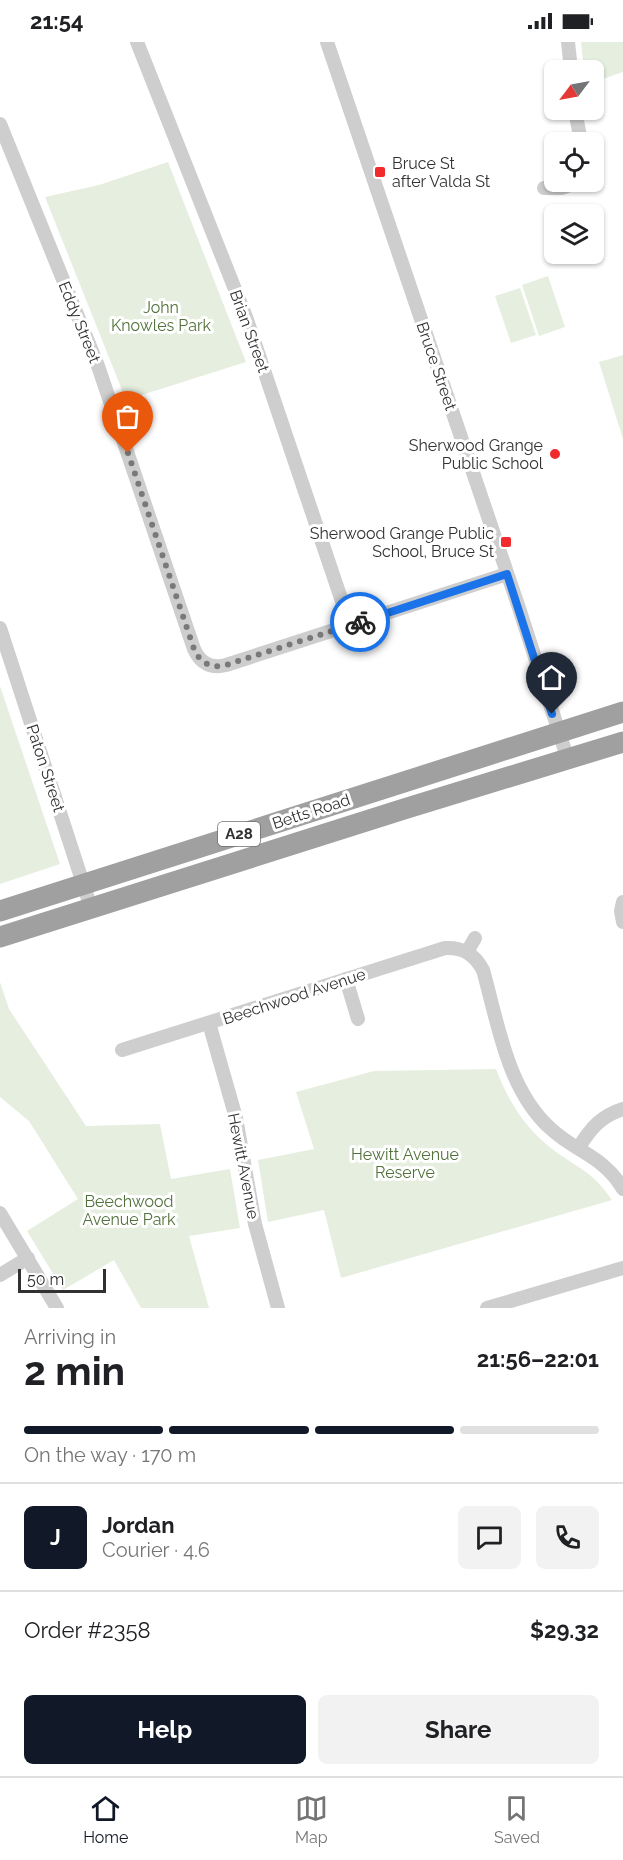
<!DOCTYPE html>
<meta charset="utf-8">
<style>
:root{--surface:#fff;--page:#f2f2f2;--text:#202124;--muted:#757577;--line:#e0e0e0;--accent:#111827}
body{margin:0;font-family:Raleway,sans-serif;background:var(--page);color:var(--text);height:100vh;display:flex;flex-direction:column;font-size:22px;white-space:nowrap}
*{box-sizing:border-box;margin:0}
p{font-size:20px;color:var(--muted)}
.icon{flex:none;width:33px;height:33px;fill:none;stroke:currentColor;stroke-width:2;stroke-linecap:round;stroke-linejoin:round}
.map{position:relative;height:1266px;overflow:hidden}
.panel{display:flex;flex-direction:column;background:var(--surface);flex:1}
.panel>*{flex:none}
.needle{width:39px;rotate:238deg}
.buttons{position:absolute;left:544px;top:18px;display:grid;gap:12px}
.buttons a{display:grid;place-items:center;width:60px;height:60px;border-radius:9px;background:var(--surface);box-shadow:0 2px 4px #0004;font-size:30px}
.scale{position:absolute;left:18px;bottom:15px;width:88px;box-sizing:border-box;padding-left:6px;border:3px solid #313131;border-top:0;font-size:16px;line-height:21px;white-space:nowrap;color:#313131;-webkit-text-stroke:4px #fff;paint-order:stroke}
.pin{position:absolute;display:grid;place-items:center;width:51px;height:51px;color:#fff;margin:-62px -26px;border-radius:50% 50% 50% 0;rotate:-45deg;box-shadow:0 0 6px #0007}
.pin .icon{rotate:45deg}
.courier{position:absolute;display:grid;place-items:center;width:60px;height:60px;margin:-30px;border:4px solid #1a73e8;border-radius:50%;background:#fff;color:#222;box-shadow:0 2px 8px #0007}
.headline em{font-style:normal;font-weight:700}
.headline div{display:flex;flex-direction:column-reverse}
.headline{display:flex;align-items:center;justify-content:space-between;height:102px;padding:0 24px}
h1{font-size:39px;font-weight:700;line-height:45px}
.bar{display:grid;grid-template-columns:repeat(4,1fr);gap:9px 6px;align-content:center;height:72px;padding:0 24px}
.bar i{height:8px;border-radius:4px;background:var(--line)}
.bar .on{background:var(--accent)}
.bar p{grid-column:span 4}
.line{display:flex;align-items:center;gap:15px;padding:0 24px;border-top:2px solid var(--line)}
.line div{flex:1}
.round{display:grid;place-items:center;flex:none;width:63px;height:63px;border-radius:9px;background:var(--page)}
.cta{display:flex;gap:12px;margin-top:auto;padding:12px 24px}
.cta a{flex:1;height:69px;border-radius:9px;background:var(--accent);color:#fff;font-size:24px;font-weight:700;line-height:69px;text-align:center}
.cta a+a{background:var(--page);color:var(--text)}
.status{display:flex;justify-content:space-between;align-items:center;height:42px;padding:0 30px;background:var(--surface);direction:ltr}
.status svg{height:16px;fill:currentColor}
.tab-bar{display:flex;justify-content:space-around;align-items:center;height:84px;border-top:2px solid var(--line);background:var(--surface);font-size:16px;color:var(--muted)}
.tab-bar a{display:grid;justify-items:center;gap:3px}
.tab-bar .on{color:var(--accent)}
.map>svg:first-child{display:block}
.green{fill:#e6efdf}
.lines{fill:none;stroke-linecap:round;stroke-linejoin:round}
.minor{stroke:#cecece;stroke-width:14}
.trunk{stroke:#a0a0a0;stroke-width:21}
.done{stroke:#797979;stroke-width:6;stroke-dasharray:0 10.8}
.route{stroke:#1a73e8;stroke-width:8}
.poi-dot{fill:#f12b2d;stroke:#fff;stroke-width:2}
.labels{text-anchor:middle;stroke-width:6;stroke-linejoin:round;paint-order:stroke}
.shield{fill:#fff;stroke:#6f6f6f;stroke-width:1.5}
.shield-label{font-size:15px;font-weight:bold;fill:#313131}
.poi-label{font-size:16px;fill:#313131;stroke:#fff;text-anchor:end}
.park-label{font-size:16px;fill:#51713b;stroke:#fff}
.street-label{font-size:16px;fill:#313131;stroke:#fff}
</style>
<div class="status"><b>21:54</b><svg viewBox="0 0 49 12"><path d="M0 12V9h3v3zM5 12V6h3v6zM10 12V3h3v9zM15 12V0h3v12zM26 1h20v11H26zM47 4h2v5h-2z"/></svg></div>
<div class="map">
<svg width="623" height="1266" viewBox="0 0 623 1266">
<rect width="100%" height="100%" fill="#fff"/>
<!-- green -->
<g class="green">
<polygon points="581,0 623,0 623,30 594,40 594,28 584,28"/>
<polygon points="168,120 246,320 126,358 45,155 99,143"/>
<polygon points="548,234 565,285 539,294 522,243"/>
<polygon points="520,246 536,293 511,301 495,254"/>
<polygon points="623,313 623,397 599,320"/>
<polygon points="0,644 60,822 0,842"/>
<polygon points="0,940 9,967 86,1084 160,1082 171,1137 230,1127 240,1186 189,1194 209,1266 141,1266 114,1218 63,1248 27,1189 78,1157 29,1079 0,1055"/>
<path d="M496,1027C509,1061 526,1088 556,1110C580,1127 594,1131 612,1158L341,1236L324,1168L268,1180L258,1118L314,1107L296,1050L374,1029Z"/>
</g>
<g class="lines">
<!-- minor -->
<g class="minor">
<polyline points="137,0 246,275 350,583"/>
<polyline points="327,0 519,566 568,718"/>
<polyline points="568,0 571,28"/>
<polyline points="575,68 581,100"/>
<path d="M0,82L98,324L194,607C200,621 211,627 226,623L507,532"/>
<polyline points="544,146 562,146 578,140"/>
<polyline points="0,586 91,866"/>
<polyline points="623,860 621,869 623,880"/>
<polyline points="467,910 475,896"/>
<polyline points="346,937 358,977"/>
<polyline points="209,981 236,1076 255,1182 278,1266"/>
<path d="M122,1008L445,906C463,905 474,912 483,928C498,981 507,1047 550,1086C575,1110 603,1113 623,1147"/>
<path d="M579,1105C591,1086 601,1074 623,1067"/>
<polyline points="0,1171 57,1266"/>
<polyline points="0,1233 28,1216"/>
<polyline points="487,1266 623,1226"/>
</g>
<!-- trunk -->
<g class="trunk">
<polyline points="0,869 623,670"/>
<polyline points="0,895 404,767 623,700"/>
</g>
</g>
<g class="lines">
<!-- done -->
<path class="done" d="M128,411L194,607C200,621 211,627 226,623L360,580"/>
<!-- route -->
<polyline class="route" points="360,580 507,532 552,672"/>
</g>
<!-- markers -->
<g class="poi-dot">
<rect x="374" y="124" width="12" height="12" rx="3"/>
<circle cx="555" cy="412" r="6"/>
<rect x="500" y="494" width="12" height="12" rx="3"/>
</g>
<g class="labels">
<!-- shield labels -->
<rect class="shield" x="218" y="780" width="42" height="24" rx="4.5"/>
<g class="shield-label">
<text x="239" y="797">A28</text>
</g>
<!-- poi labels -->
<g class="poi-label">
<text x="392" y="127" text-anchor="start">Bruce St<tspan x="392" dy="18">after Valda St</tspan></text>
<text x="543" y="409">Sherwood Grange<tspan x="543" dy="18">Public School</tspan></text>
<text x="494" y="497">Sherwood Grange Public<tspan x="494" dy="18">School, Bruce St</tspan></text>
</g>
<!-- park labels -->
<g class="park-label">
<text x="161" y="271">John<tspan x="161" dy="18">Knowles Park</tspan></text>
<text x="405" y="1118">Hewitt Avenue<tspan x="405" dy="18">Reserve</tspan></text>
<text x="129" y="1165">Beechwood<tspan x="129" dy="18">Avenue Park</tspan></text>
</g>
<!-- street labels -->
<g class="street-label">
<text transform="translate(80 280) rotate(68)" y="6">Eddy Street</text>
<text transform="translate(250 289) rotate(70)" y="6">Brian Street</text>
<text transform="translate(437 324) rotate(71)" y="6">Bruce Street</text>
<text transform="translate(46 726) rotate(72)" y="6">Paton Street</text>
<text transform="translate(311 769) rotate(-18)" y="6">Betts Road</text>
<text transform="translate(294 954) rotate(-18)" y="6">Beechwood Avenue</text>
<text transform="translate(244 1124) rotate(79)" y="6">Hewitt Avenue</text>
</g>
</g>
</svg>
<div class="buttons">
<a><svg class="needle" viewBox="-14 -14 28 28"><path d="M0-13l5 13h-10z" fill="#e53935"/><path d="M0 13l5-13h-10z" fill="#757577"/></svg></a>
<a><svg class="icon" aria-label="locate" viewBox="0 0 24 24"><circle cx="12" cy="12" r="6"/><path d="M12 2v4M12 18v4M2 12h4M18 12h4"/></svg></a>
<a><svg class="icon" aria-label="layers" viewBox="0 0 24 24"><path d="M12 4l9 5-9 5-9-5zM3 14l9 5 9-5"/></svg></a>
</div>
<div class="scale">50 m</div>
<div class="pin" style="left:128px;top:411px;background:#ea580c"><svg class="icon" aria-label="bag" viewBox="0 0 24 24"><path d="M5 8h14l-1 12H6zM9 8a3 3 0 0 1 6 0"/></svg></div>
<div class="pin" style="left:552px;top:672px;background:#1f2937"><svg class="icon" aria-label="home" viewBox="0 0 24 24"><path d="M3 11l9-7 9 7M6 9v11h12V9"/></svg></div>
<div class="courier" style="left:360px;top:580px"><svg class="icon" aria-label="bike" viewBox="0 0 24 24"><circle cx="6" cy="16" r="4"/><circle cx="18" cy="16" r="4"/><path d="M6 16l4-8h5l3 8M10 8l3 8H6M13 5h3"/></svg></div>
</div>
<section class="panel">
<div class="headline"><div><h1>2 min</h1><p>Arriving in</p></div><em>21:56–22:01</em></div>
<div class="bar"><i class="on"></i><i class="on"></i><i class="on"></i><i></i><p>On the way · 170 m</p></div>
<div class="line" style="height:108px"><b class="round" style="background:var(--accent);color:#fff">J</b><div><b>Jordan</b><p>Courier · 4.6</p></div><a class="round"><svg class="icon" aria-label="chat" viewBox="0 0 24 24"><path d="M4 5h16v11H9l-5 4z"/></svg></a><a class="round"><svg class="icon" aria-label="phone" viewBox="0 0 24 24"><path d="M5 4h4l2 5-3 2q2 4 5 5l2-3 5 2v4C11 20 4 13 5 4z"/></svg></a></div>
<div class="line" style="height:78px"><div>Order #2358</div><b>$29.32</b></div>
<div class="cta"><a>Help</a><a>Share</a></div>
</section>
<nav class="tab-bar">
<a class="on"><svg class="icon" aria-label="home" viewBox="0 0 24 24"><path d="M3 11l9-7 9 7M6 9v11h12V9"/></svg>Home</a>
<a><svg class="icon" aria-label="map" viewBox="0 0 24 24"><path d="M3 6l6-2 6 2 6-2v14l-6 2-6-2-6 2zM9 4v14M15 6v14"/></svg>Map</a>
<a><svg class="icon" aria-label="saved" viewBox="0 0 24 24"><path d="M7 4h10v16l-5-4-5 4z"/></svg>Saved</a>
</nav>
